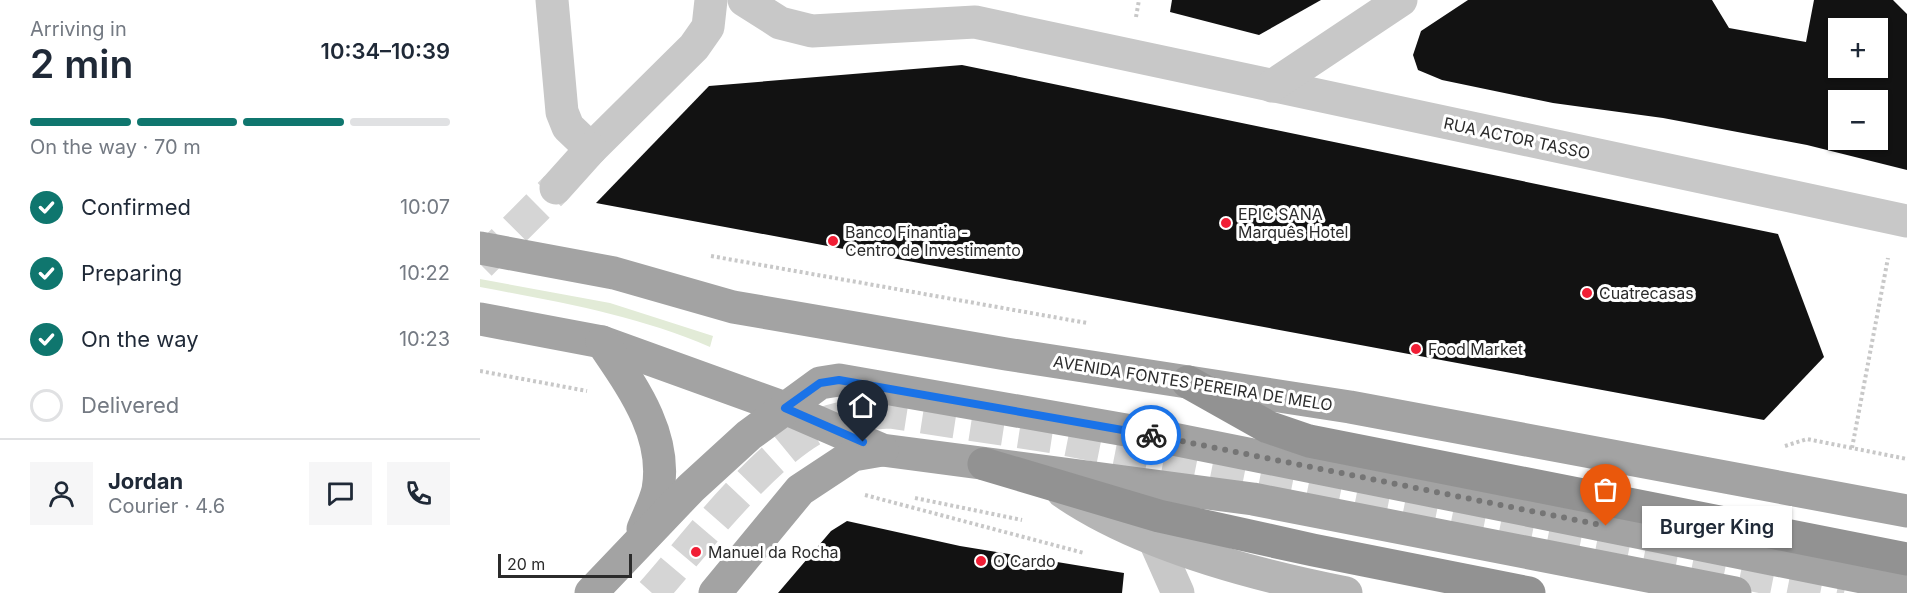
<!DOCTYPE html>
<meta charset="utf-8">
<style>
:root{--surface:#fff;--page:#f6f6f7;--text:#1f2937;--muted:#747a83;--line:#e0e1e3;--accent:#0f766e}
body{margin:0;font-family:Inter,sans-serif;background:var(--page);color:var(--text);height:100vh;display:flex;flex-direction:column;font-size:22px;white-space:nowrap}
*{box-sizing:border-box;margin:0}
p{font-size:20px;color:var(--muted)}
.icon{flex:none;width:33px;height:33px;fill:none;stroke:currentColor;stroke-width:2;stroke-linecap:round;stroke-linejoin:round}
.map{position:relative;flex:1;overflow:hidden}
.drawer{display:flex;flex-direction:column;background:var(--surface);width:480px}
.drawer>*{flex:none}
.fabs{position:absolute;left:1348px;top:18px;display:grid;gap:12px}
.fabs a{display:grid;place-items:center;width:60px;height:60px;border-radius:0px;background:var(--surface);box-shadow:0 2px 4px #0004;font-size:30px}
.scale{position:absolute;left:18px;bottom:15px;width:134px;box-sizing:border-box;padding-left:6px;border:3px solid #2b2b2b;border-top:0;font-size:16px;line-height:21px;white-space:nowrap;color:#2b2b2b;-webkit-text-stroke:4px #fff;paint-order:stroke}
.pin{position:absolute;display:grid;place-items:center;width:51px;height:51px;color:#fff;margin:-62px -26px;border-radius:50% 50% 50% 0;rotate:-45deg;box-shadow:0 0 6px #0007}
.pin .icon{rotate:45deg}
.courier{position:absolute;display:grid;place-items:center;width:60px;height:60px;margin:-30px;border:4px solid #1a73e8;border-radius:50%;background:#fff;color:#222;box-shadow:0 2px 8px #0007}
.bubble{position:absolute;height:42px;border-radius:0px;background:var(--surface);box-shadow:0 2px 4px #0004;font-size:20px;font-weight:600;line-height:42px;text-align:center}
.headline em{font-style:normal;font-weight:600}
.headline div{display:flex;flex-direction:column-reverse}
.headline{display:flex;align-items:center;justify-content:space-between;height:102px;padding:0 30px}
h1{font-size:39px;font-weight:600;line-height:45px}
.bar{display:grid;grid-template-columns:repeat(4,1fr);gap:9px 6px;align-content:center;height:72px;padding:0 30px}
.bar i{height:8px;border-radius:4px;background:var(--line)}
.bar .selected{background:var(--accent)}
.bar p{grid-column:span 4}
.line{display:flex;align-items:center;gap:15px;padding:0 30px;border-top:2px solid var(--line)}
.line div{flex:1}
.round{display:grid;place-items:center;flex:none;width:63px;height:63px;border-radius:0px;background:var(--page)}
ol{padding:0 30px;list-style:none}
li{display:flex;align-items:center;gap:18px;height:66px}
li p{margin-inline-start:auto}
li .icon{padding:6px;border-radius:50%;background:var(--accent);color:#fff;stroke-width:4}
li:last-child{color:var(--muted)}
li i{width:33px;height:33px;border:3px solid var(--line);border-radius:50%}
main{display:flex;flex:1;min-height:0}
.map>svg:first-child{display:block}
.green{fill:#e2ebd7}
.building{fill:#121212;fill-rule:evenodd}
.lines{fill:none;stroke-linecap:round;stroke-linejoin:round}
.street-tunnel{stroke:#d5d5d5;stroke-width:33;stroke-dasharray:33 16;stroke-linecap:butt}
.highway-tunnel{stroke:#d5d5d5;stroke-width:33;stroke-dasharray:33 16;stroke-linecap:butt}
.path{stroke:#c8c8c8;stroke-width:4;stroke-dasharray:3 3;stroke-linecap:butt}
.street{stroke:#c8c8c8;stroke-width:33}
.secondary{stroke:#b5b5b5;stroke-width:33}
.primary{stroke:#a3a3a3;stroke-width:33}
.highway{stroke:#929292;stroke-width:33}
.done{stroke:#757575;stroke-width:6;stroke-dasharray:0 10.8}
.route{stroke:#1a73e8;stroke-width:8}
.poi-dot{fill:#f11e35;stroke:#fff;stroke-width:2}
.labels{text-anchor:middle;stroke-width:6;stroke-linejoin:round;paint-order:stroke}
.street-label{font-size:16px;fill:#2b2b2b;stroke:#fff}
.poi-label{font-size:16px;fill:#2b2b2b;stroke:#fff;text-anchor:start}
</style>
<main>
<section class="drawer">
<div class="headline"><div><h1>2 min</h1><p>Arriving in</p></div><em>10:34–10:39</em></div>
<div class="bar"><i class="selected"></i><i class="selected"></i><i class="selected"></i><i></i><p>On the way · 70 m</p></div>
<ol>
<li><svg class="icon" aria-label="check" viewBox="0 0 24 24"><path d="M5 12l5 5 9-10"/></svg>Confirmed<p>10:07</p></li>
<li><svg class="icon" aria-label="check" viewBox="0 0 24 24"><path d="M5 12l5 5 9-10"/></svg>Preparing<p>10:22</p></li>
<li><svg class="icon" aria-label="check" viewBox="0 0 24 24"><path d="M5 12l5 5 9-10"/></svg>On the way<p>10:23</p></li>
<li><i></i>Delivered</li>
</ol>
<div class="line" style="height:108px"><a class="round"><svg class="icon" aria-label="person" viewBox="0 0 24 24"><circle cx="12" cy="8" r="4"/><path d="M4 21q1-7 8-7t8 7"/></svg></a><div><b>Jordan</b><p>Courier · 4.6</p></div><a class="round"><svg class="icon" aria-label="chat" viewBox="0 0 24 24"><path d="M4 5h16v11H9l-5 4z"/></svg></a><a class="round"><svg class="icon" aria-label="phone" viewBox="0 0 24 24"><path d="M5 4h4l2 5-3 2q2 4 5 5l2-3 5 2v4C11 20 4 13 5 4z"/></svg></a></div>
</section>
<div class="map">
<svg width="1427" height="593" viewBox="0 0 1427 593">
<rect width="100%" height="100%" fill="#fff"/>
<!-- green -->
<path class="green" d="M0,279L130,303L233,336L230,347C156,315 79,302 0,287Z"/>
<!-- building -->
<g class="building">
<polygon points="692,0 841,0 779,35 690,12"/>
<path d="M988,0H1232L1249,28L1326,42L1334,0H1413L1427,14V170L1327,145L1183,118L1073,103L962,80L938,70L933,55L941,31ZM1359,28H1398V68H1359ZM1359,100H1398V140H1359Z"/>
<polygon points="482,65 1298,234 1344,357 1284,420 116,203 229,86"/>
<polygon points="367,521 480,546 644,573 642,593 298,593 351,531"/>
</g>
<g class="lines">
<!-- street-tunnel -->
<polyline class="street-tunnel" points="0,264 76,188"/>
<!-- highway-tunnel -->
<path class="highway-tunnel" d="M172,593C213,547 294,440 351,421C370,415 390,413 410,412L574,437L1364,593"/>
<!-- path -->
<g class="path">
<polyline points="656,17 659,0"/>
<polyline points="231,256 607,323"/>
<polyline points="0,371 107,391"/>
<polyline points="1305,446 1327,439 1427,459"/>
<polyline points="1372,448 1408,258"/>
<polyline points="385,495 604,553"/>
<polyline points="435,498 542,520"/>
</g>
<!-- street -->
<g class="street">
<polyline points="72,0 82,112 88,127 111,149 214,47 228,27 231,0"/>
<polyline points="264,0 300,23 332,31 495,22 1427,221"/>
<polyline points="792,86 921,0"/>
<polyline points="76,188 111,149"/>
<polyline points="674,539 698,593"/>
</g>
<!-- secondary -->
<path class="secondary" d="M583,492C660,545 774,575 866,593"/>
<!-- primary -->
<g class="primary">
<polyline points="0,248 134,273 253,307 526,354 870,407 1427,511"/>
<polyline points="0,319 122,342 305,408 402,450 773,499 1255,593"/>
<path d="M122,342C151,385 188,434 178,490C175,503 168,516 163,529"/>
<polyline points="111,593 211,488 269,435 340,383 359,380 663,433 1427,586"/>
<polyline points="235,593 320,490 373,455 402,450"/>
</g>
<!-- highway -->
<g class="highway">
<polyline points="708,382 788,427 829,441 1427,559"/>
<polyline points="504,464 679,516 833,550 1049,593"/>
</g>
</g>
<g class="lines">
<!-- done -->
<polyline class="done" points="671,435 1126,526"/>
<!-- route -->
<polyline class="route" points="383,442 305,408 340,383 359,380 671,435"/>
</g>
<!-- markers -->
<g class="poi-dot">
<circle cx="746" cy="223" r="6"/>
<circle cx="353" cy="241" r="6"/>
<circle cx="1107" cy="293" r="6"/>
<circle cx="936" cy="349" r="6"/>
<circle cx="216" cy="552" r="6"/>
<circle cx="501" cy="561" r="6"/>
</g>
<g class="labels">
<!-- street labels -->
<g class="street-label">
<text transform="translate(1037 138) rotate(12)" y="6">RUA ACTOR TASSO</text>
<text transform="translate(713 383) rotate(9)" y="6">AVENIDA FONTES PEREIRA DE MELO</text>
</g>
<!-- poi labels -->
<g class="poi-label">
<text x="758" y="220">EPIC SANA<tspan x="758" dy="18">Marquês Hotel</tspan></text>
<text x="365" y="238">Banco Finantia -<tspan x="365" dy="18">Centro de Investimento</tspan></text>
<text x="1119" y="299">Cuatrecasas</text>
<text x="948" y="355">Food Market</text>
<text x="228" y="558">Manuel da Rocha</text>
<text x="513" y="567">O Cardo</text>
</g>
</g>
</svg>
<div class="fabs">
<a>+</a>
<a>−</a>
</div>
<div class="scale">20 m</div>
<div class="pin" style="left:1126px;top:526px;background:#ea580c"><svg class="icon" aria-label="bag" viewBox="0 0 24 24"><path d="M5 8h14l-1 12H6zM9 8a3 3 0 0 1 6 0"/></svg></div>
<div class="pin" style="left:383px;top:442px;background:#1f2937"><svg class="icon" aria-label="home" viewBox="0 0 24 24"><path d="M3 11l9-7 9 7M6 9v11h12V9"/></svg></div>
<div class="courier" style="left:671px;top:435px"><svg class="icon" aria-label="bike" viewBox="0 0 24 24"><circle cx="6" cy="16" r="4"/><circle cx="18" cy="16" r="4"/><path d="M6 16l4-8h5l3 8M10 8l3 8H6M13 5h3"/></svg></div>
<div class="bubble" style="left:1162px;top:506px;width:150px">Burger King</div>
</div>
</main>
